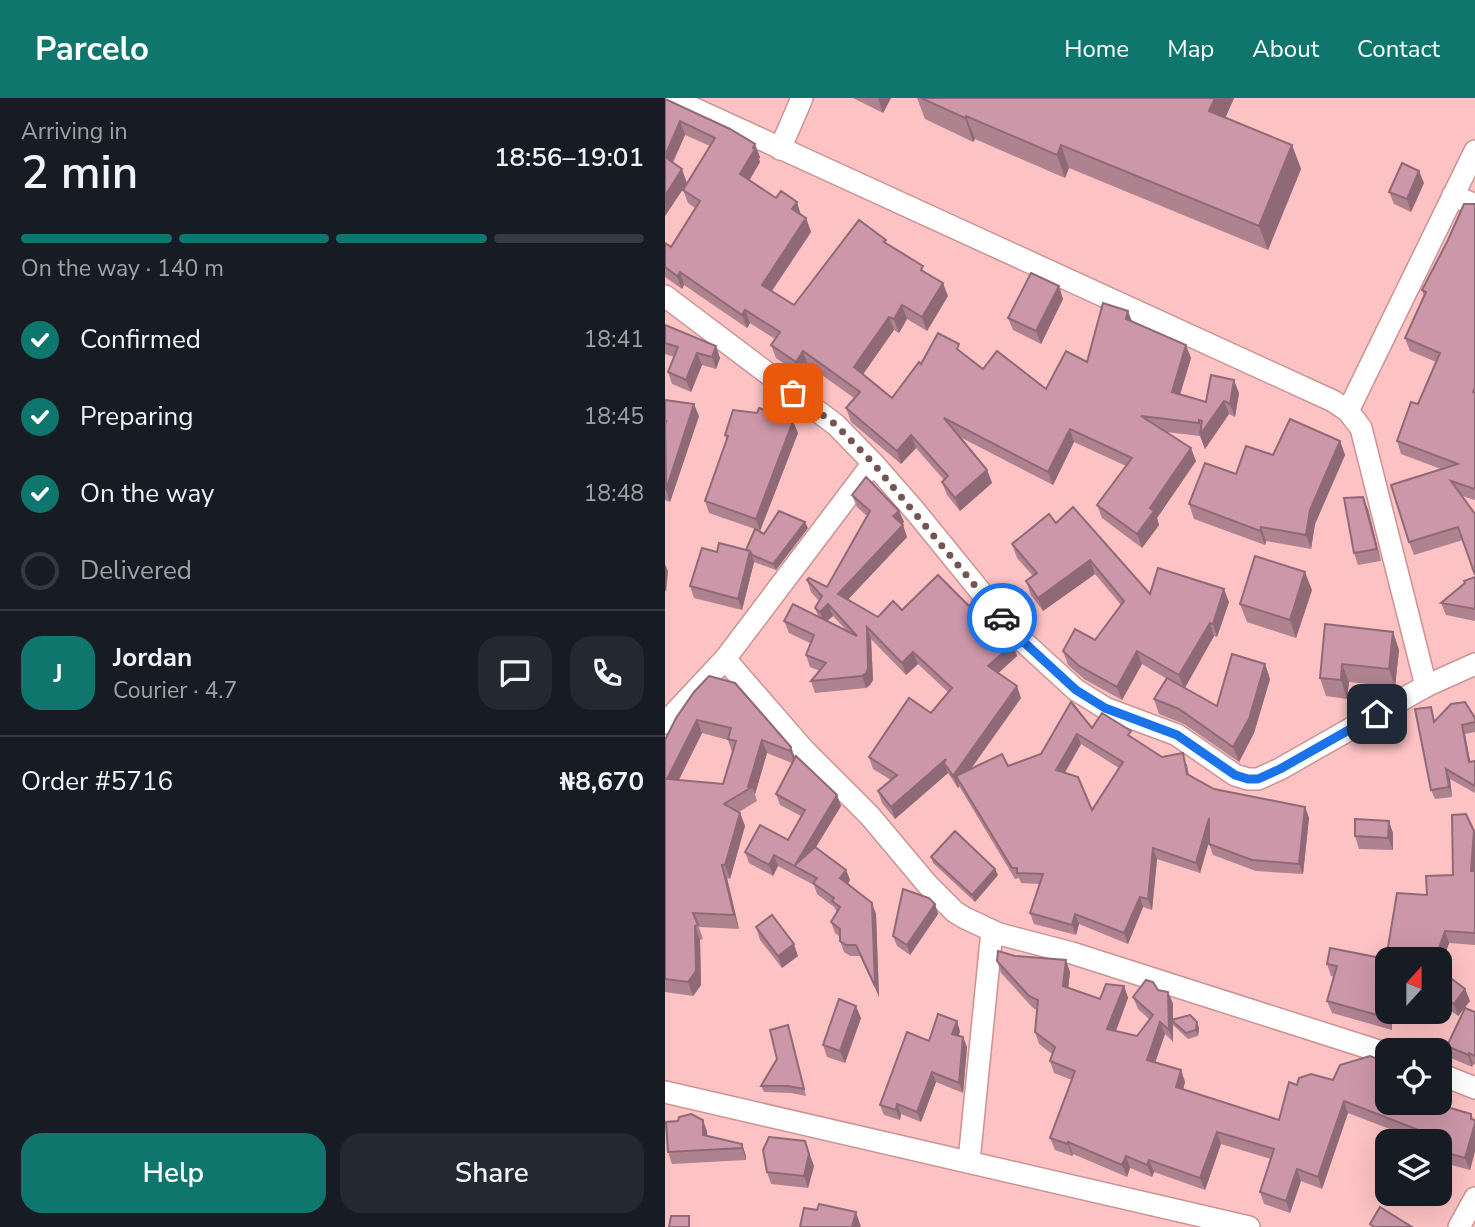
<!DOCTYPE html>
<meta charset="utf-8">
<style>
:root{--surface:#171b24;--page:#242831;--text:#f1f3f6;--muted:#9ea1a6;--line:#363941;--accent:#0f766e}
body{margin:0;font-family:"Nunito Sans",sans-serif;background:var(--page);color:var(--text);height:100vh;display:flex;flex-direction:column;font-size:26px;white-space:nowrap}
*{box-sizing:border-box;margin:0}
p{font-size:23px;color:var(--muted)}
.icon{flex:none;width:38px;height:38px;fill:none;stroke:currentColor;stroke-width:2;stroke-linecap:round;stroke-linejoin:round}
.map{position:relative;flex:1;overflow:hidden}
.side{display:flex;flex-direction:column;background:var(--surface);width:665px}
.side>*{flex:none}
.needle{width:46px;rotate:21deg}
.tools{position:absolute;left:710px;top:849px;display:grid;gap:14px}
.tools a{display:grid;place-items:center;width:77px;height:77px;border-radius:14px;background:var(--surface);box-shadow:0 7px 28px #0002;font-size:35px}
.pin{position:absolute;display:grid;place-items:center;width:60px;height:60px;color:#fff;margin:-30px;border-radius:14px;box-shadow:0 4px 10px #0006}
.courier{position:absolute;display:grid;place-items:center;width:70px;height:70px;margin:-35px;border:5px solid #1a73e8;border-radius:50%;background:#fff;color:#222;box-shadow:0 2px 9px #0007}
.overview em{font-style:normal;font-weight:600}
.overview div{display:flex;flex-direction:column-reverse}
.overview{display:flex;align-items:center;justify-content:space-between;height:119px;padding:0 21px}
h1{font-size:46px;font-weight:600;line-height:52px}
.bar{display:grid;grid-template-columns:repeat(4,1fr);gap:10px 7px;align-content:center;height:84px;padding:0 21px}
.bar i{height:9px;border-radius:5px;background:var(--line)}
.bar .selected{background:var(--accent)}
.bar p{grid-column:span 4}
.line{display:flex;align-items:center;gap:18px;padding:0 21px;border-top:2px solid var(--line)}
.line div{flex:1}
.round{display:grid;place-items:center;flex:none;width:74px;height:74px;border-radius:21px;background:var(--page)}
ol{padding:0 21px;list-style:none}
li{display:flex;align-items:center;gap:21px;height:77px}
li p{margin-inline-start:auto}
li .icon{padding:7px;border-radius:50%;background:var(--accent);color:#fff;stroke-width:4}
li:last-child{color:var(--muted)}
li i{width:38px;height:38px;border:4px solid var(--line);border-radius:50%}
.primary-button{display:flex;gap:14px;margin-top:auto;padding:14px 21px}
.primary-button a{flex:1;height:80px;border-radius:21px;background:var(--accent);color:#fff;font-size:28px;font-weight:600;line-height:80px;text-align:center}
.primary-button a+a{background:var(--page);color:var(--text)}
header{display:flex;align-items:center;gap:42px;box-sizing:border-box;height:98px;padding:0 35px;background:var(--accent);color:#fff}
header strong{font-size:33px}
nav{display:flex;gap:38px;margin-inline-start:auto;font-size:24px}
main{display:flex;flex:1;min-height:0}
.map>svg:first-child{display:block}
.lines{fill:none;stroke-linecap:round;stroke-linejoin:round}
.minor-casing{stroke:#ca9394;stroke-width:24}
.minor{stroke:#fff;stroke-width:21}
.wall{fill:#af8290;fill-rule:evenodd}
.shaded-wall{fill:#8f6a76}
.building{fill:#cc97a8;stroke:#8f6a76;stroke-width:2;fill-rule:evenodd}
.done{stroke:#755454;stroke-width:7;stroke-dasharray:0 12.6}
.route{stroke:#1a73e8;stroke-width:9}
</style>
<header>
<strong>Parcelo</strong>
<nav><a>Home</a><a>Map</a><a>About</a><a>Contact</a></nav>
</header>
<main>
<section class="side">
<div class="overview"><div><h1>2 min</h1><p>Arriving in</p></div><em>18:56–19:01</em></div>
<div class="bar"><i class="selected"></i><i class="selected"></i><i class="selected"></i><i></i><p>On the way · 140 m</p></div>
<ol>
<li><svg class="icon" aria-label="check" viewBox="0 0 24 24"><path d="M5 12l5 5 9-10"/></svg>Confirmed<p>18:41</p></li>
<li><svg class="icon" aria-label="check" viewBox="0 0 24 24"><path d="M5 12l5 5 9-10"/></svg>Preparing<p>18:45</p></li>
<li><svg class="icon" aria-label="check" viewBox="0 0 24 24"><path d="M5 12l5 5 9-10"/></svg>On the way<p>18:48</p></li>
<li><i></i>Delivered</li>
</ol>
<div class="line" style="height:126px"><b class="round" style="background:var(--accent);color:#fff">J</b><div><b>Jordan</b><p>Courier · 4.7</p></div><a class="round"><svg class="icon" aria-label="chat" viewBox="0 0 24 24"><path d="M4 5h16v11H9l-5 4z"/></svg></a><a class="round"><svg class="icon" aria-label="phone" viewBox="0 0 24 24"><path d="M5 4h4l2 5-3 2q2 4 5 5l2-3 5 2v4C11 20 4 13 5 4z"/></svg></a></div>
<div class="line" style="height:91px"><div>Order #5716</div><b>₦8,670</b></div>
<div class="primary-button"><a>Help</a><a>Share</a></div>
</section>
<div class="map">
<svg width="810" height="1129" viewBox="0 0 810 1129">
<rect width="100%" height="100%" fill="#fdc2c3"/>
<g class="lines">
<defs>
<g id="minor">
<polyline points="6,0 668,303 683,313 696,330 761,588"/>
<polyline points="115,51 137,0"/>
<polyline points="788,97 810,107"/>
<polyline points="0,198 171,327 208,365 250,413 350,536 411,592 440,610 512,637 570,677 583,681 593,681 615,671 761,588 810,566"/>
<polyline points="683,313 810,53"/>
<polyline points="60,561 139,652 205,718 262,786 290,814 300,820 334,836 407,855 723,956"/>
<polyline points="0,625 60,561 208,365"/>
<polyline points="775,976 810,990"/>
<polyline points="0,994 584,1129"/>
<polyline points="304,1063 327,833"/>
<polyline points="794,1129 810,1100"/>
</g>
</defs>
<!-- minor casing -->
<use href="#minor" class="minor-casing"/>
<!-- minor -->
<use href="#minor" class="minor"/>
</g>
<!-- wall -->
<g class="wall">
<polygon points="188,0 226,0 218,15"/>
<polygon points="252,0 569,0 560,20 627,47 636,71 603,152 404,70 400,80 310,41 308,44 260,21"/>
<polygon points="0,1 95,59 94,61 95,64 84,82 141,120 146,134 107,193 129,207 222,146 261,175 283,198 262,233 242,221 234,235 229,232 198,276 227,300 256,266 297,255 318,271 381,291 422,264 468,224 526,260 515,296 541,304 574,295 570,319 564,316 540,351 535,338 501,334 531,363 492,420 494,427 477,450 437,420 432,407 461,368 409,344 388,387 295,339 322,372 327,385 295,413 282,397 277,384 279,382 251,350 236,366 186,324 181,310 189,300 143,267 136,277 111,260 106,247 110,241 85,225 82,230 19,187 17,191 0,179 0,145 6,149 30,110 23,105 18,92 45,48 20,37 8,65 22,85 0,118"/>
<polygon points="759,85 746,114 729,106 724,94"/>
<polygon points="810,106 810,402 797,398 798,442 749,457 744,444 776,371 736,356 732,343 753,306 771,264 745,253 740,240 759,198 757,192"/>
<polygon points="398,201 376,246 348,232 343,220"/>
<polygon points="0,227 55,260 51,271 37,267 26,294 7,286 3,274 9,259 0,256"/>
<polygon points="0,302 34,318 5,404 0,402"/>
<polygon points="133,335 95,433 91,431 99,436 143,430 111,472 89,464 77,512 29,500 25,488 52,454 81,452 90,431 44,415 40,403 62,343 60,337"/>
<polygon points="675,343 680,357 650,426 646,451 601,443 600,447 529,421 524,406 571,376 608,357"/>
<path d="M187,397L234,413L239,424L237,426L242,439L183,501L213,519L237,512L304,508L348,546L352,558L333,575L356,600L306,671L343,668L376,656L406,604L427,630L468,641L497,659L522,666L524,677L549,691L640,709L644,720L638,776L591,773L548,757L544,746V743L535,775L492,761L487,812L478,809L463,846L414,826L411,837L369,826L365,815L375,786L356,785L354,780L350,781L294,688L293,690L283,675L230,721L217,705L213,693L226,682L208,671L204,659L266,615L283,594L253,566L241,577L206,541L208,582L205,587L201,590L150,595L146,583L155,573L145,569L141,557L145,545L124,535L119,523L153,518L150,510L154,503L146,494L142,482L162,489L202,418L192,409ZM168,518L181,532L162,523ZM416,646L454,670L427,712L400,675Z"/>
<polygon points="703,411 716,463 693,467 689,455"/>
<polygon points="391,425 485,496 564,504 552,539 549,538 520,590 552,608 600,566 605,581 589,635 574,664 519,626 494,616 489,601 502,581 477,566 457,602 419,581 403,567 398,553 430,542 456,507 430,476 378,513 366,497 361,483 368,478 352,460 347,446"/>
<polygon points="810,479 810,523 781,517 776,505"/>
<polygon points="647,492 631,540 582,524 575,506"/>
<polygon points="728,534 734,552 730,589 684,584 682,601 661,598 655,580"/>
<path d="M29,594L126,649L130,660L172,697L176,708L151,749L181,772L185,782L183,786L211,816L214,899L195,858H185L179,854L175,843V839L170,835L166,824L172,814L169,809L152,796L149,787L113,768L108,778L84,765L80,754L123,742L136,718L115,707L111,696L127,665L102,655L90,696L92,703L74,714L75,715L80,728L65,781L62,780L74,831L34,829L38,841L35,842L36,887L28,898L0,894V642ZM37,635L63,642L67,654L58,686L14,682Z"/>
<polygon points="766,609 770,623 810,620 810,634 800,636 805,664 810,663 810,695 785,681 787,699 770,701 766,692"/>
<polygon points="801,716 810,735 810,847 784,845 775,872 723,861 723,914 726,914 727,932 667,915 662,903 669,879 666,878 662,866 721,861 762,797 788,777"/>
<polygon points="728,735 728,752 694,751 690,738"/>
<polygon points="266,759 330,771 333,777 310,804 268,765"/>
<polygon points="270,806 273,816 245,857 232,848 228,838"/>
<polygon points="91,829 133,858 117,870 95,842"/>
<polygon points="332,863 405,874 403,890 435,901 459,888 463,900 451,933 472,938 485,922 473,911 468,899 493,892 503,894 508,906 508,921 532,924 534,930 533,938 523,941 508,927 508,944 500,936 490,964 516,972 520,984 518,992 614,1022 632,987 723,1004 772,1004 771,1006 806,1016 808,1022 810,1022 810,1053 805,1072 775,1064 775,1043 756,1043 683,1015 657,1091 636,1083 625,1115 599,1106 595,1094 606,1061 556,1046 540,1092 489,1074 487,1079 465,1070 462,1079 408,1056 407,1058 390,1052 385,1040 407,982 389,975 385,963 387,956 374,946 370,934 372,912 368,910 336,875"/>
<polygon points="775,872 800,891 805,903 793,918 775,905"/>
<polygon points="810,914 810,967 808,966 807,969 786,960 782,948"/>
<polygon points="196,920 180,965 162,959 158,947"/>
<polygon points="123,927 125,934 141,998 126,995 99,994 96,988 112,961"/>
<polygon points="295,933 294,938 298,939 302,949 298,995 271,984 256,1024 236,1016 235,1022 219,1017 215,1007 264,943"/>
<polygon points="42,1033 42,1037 77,1046 81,1058 81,1062 7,1066 3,1054"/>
<polygon points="149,1068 143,1090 106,1086 102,1074"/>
</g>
<!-- shaded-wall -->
<g class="shaded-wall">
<polygon points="213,0 226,0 218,15"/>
<polygon points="550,0 569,0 553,37 544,13"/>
<polygon points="301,18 310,41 308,44 300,20"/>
<polygon points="15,23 20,37 4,72 0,58"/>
<polygon points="90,46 95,59 94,61 95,64 80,90 75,76"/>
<polygon points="396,47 404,70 400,80 392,57"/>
<polygon points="627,47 636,71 603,152 594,128"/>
<polygon points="17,71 22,85 0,118 0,98"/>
<polygon points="754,73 759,85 746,114 742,101"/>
<polygon points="132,104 136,117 127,111"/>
<polygon points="141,120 146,134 102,200 97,187"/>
<polygon points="15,174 19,187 17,191 12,178"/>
<polygon points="278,185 283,198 262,233 257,219"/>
<polygon points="394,188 398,201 376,246 371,233"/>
<polygon points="237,207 242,221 234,235 229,221"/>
<polygon points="80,212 85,225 82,230 77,217"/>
<polygon points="463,213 468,226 461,221"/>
<polygon points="224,219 229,232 194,282 189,269"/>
<polygon points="521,247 526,260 512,307 507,294"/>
<polygon points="51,248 55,260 51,271 47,259"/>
<polygon points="138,253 143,267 136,277 131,264"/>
<polygon points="32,255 37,267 26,294 21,282"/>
<polygon points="569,282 574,295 570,319 565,306"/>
<polygon points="559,303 564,316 540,351 535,337 537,334 534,322 538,333"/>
<polygon points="29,306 34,318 5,404 1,392"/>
<polygon points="128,323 133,335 95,433 91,421"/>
<polygon points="405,331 409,344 388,387 383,374"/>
<polygon points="246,337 251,350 236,366 232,353"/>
<polygon points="675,343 680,357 650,426 646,451 641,437 645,412"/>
<polygon points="526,350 531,363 492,420 494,427 477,450 472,436 485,410"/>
<polygon points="322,372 327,385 295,413 290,400"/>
<polygon points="698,399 703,411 716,463 712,451"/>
<polygon points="234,413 239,424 233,430 228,418"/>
<polygon points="140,424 143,430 111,472 108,466"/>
<polygon points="238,427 242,439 177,508 173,496"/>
<polygon points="596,429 601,443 600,447 595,433"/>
<polygon points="85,453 89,464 77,512 73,501"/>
<polygon points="425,462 430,476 378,513 373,500"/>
<polygon points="0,466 3,473 1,494 0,492"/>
<polygon points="640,474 647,492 631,540 625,522"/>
<polygon points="559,491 564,504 552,539 548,526"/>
<polygon points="163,506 168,518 159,526 155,514"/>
<polygon points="545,525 549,538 519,591 514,577"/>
<polygon points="202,529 206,541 208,582 205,587 201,590 197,578"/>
<polygon points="728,534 734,552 730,589 724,571"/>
<polygon points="348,546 352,558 328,580 323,568"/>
<polygon points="472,553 477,566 457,602 452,589"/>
<polygon points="248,554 253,566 241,577 237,565"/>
<polygon points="600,566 605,581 589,635 574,664 568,649"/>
<polygon points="677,566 684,584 682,601 676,582"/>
<polygon points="352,588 356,600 295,686 291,678 294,688 293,690 288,678"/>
<polygon points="32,622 37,635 7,695 2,681"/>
<polygon points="797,627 800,636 807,673 804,664"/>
<polygon points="412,636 416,646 395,682 391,672"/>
<polygon points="97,642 102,655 90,696 87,689 83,689"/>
<polygon points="126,649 131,663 130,666 125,653"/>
<polygon points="281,661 279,665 283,675 230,721 226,709"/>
<polygon points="781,671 785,681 787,699 784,689"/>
<polygon points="172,697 176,708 137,772 130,767"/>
<polygon points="640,709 644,720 638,776 634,766"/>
<polygon points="75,715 80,728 65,781 60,767"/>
<polygon points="544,720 548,730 535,775 531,765"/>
<polygon points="724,723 728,735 728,752 723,740"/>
<polygon points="809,733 810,735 810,784 806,773"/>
<polygon points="488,750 492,761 487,812 483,801"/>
<polygon points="109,757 113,768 108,778 104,767"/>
<polygon points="57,767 62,780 74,831 69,817"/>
<polygon points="330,771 333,777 310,804 307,797"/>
<polygon points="181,772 185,782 179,791 175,780"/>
<polygon points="475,799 478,809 463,846 459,835"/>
<polygon points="207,805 211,816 214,899 210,888"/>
<polygon points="270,806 273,816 245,857 242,847"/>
<polygon points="410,816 414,826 411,837 407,827"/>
<polygon points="30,828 35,842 36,887 28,898 23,884"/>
<polygon points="780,833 784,845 775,872 775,861 770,861"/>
<polygon points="129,846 133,858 117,870 113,858"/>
<polygon points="401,862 405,874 402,900 398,888"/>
<polygon points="720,879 723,887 723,914 726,914 727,932 723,920"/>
<polygon points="459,888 463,900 447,943 442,931"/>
<polygon points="800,891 805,903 793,918 789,906"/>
<polygon points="503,894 508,906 508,924 506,922 508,927 508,944 504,932"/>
<polygon points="191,908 196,920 180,965 175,953"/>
<polygon points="292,923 295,933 291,946 287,936"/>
<polygon points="495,924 500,936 487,974 482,962"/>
<polygon points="532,924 534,930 533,938 531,932"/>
<polygon points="298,939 302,949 298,995 294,985"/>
<polygon points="804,955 808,966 807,969 803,957"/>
<polygon points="516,972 520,984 515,1002 511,989"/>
<polygon points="267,974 271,984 256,1024 252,1014"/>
<polygon points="679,1003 683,1015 657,1091 653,1079"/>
<polygon points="232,1006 236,1016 235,1022 231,1012"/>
<polygon points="806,1016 810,1026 810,1025 810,1053 805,1072 800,1060"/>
<polygon points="38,1022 42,1033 43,1048 38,1037"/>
<polygon points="552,1034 556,1046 540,1092 535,1080"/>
<polygon points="140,1043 149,1068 143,1090 139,1078"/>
<polygon points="403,1044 408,1056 407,1058 403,1046"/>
<polygon points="77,1046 81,1058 81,1062 77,1050"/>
<polygon points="461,1058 465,1070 462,1079 457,1067"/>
<polygon points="484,1062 489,1074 487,1079 482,1067"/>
<polygon points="632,1071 636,1083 625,1115 621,1103"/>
<polygon points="191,1114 196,1129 187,1129"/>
</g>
<!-- building -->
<g class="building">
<polygon points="256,0 550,0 544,13 627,47 594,128 396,47 392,57 301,18 300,20"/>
<polygon points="0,1 65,31 90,46 88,50 90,51 75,76 111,100 116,93 132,104 127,111 141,120 97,187 129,207 194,122 221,142 219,144 258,168 256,172 278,185 257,219 237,207 229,221 224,219 189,269 227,300 254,264 256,266 273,235 294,246 292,251 318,271 332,253 381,291 401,253 422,264 438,205 463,213 461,221 521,247 507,294 541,304 546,277 569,282 565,306 559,303 535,337 537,323 534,322 534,325 476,318 526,350 485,410 489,413 472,436 432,407 467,360 405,331 383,374 279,320 322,372 290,400 277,384 283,378 246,337 232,353 181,310 195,294 138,253 131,264 106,247 115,234 80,212 77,217 15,174 12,178 0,169 0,145 6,149 35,103 18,92 50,40 15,23 0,58"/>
<polygon points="0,59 17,71 0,98"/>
<polygon points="737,65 754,73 742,101 724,94"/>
<polygon points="799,106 810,106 810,289 808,294 810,295 810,391 786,383 810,416 810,477 793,429 744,444 726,387 793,366 732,343 746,304 753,306 775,255 740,240 761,194 757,192 783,142"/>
<polygon points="366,175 394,188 371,233 343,220"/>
<polygon points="0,227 51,248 47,259 32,255 21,282 3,274 13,249 0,245"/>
<polygon points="0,302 29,306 1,392 0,328 1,323 0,323"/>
<polygon points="94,310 128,323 91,421 40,403 63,338 60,337 68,312 92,315"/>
<polygon points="625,321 675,343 645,412 641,437 596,429 595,433 524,406 540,365 571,376 581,348 608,357"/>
<polygon points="201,379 234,413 228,418 238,427 173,496 213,519 228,503 237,512 273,477 304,508 309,503 348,546 323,568 352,588 288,678 279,665 281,661 226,709 213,693 232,677 204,659 244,600 266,615 287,590 248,554 237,565 202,529 203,570 201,575 197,578 146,583 161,565 141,557 149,537 119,523 128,506 192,538 163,506 155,514 150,510 157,498 142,482 144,480 162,489 205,413 187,397"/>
<polygon points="698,399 712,451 689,455 679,400"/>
<polygon points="408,409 485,496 493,470 559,491 548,526 545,525 514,577 472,553 452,589 414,568 398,553 410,531 430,542 459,503 425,462 373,500 361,483 372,475 347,446 384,416 391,425"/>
<polygon points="114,413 140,424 108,466 87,457 85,453 81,452 90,431 99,436"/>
<polygon points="54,445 85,453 73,501 25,488 37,450 52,454"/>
<polygon points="590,458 640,474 625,522 575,506"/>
<polygon points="810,479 810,511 776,505 800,485 799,483"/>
<polygon points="660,526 728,534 724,571 677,566 676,582 655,580"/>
<polygon points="567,556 600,566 584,621 568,649 514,611 489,601 502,580 552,608"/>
<path d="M44,578L70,585L126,649L125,653L97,642L83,689H87L59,706L75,715L60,767H57L69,817L28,815L33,827L30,828L31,873L23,884L0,881V642L11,620L29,594ZM32,622L66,630L63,641L71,643L58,686L2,681Z"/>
<path d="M406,604L427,630L437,615L466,633L463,637L497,659L518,655L522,676L549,691L640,709L634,766L587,762L544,746V720L531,765L488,750L483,801L475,799L459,835L410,816L407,827L365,815L378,776L352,775V770H347L291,678L337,656L343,668L376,656ZM412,636L458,664L427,712L413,679L391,672Z"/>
<polygon points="800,604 810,620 810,624 797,627 804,664 810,663 810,688 781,671 784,689 766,692 750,611 766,609 769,624 786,606"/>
<polygon points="131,658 172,697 130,767 150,749 181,772 175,780 207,805 210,888 191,847 181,847 175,843 175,831 166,824 175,809 167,803 169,800 148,785 152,780 109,757 104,767 80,754 95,727 123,742 140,712 111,696"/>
<polygon points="801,716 809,733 806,773 810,773 810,835 780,833 770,861 723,861 723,880 720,879 723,920 662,903 672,868 662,866 665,850 721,861 732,795 762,797 761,778 788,777 787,717"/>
<polygon points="690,721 724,723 723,740 690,738"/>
<polygon points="290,733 330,771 307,797 266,759"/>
<polygon points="238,791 264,800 270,806 242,847 228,838"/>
<polygon points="107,817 129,846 113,858 91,829"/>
<polygon points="333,853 350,858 401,862 398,888 435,901 441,886 459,888 442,931 472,938 488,917 468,899 481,882 488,884 493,892 503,894 504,932 495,924 482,962 516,972 511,989 614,1022 624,984 632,987 634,980 646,976 668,982 675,967 705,958 723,965 723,1004 765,1004 806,1016 806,1021 810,1022 810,1025 800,1060 775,1053 775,1043 762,1043 764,1036 679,1003 653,1079 632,1071 621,1103 595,1094 609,1051 552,1034 535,1080 484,1062 482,1067 461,1058 457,1067 403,1044 403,1046 385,1040 410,973 385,963 390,949 370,934 373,902 364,898 332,863"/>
<polygon points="775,872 800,891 789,906 775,896"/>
<polygon points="174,901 191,908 175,953 158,947"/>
<polygon points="800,910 810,914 810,958 804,955 803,957 782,948"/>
<polygon points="273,916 292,923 287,936 298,939 294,985 267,974 252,1014 232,1006 231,1012 215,1007 242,934 264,943"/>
<polygon points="525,917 532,924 531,932 521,935 506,922"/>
<polygon points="123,927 139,991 123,988 96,988 112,961 105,932"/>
<polygon points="26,1016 38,1022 38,1037 77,1046 77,1050 3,1054 1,1024 13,1023 14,1019"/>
<polygon points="104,1039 140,1043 144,1056 139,1078 102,1074 98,1052"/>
<polygon points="154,1106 191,1114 187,1129 135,1129 139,1110 152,1112"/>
<polygon points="715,1109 747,1129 709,1129 705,1126"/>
<polygon points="6,1118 24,1118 24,1129 4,1129"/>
</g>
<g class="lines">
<!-- done -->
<polyline class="done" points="128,295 171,327 208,365 337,520"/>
<!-- route -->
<polyline class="route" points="337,520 350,536 411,592 440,610 512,637 570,677 583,681 593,681 615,671 712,616"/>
</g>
</svg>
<div class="tools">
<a><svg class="needle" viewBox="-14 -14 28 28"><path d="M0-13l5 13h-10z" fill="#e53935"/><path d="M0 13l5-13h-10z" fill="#9ea1a6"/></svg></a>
<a><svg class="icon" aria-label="locate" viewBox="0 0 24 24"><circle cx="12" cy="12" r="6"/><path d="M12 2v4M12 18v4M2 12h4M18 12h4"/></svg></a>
<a><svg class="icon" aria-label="layers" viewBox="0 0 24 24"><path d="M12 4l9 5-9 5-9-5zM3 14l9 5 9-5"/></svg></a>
</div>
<div class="pin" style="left:128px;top:295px;background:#ea580c"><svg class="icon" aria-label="bag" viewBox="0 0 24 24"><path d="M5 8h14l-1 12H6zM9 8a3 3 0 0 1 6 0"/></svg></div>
<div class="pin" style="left:712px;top:616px;background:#1f2937"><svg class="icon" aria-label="home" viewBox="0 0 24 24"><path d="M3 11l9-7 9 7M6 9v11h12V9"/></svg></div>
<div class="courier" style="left:337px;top:520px"><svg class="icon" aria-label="car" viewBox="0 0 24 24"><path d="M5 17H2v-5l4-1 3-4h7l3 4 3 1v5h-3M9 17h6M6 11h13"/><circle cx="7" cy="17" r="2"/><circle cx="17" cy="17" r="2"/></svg></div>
</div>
</main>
